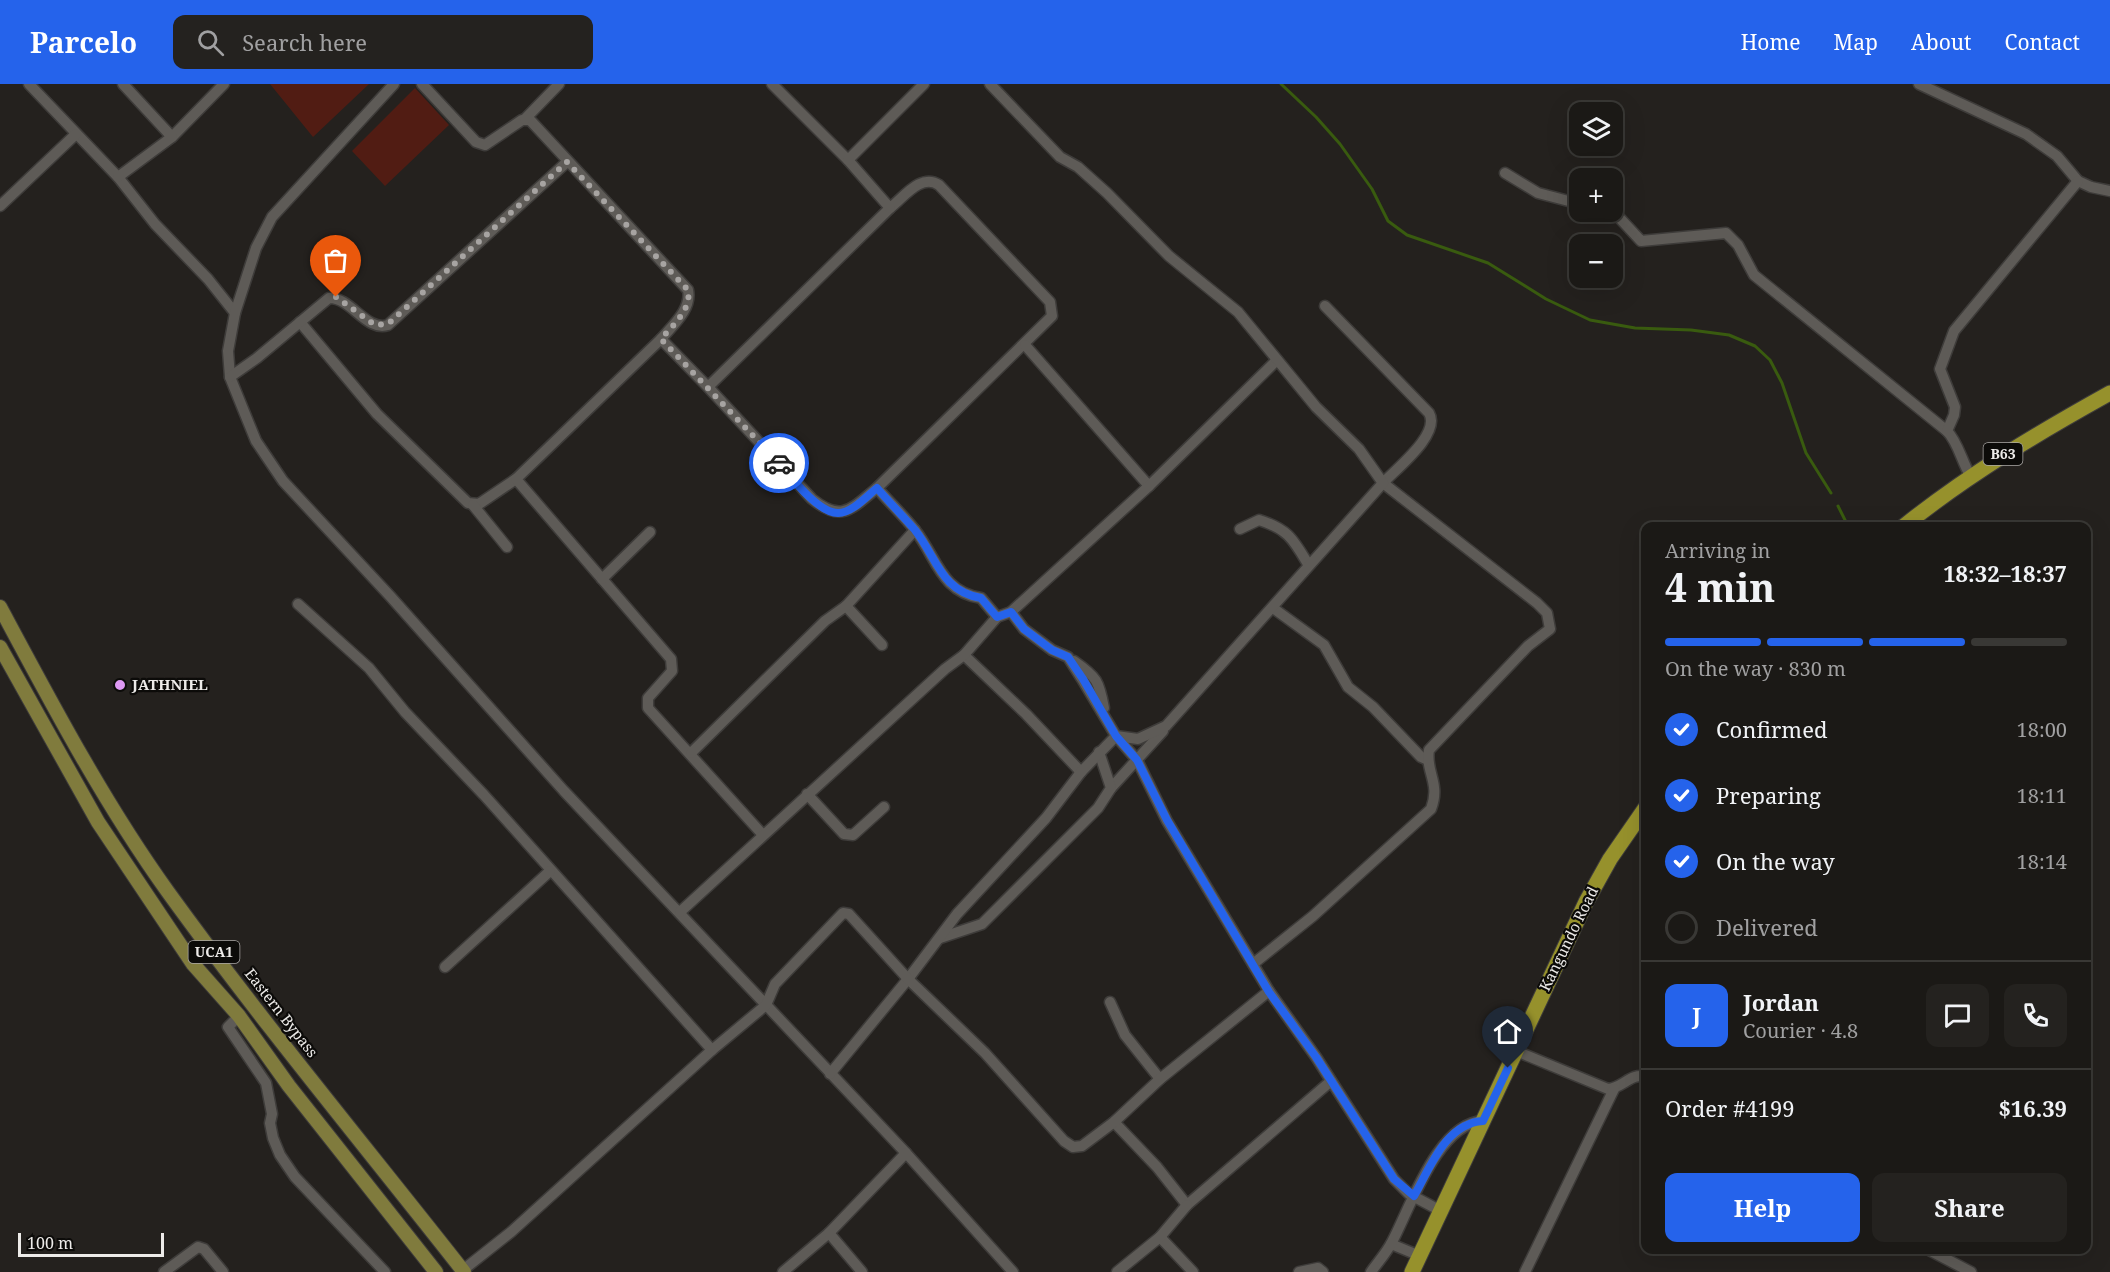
<!DOCTYPE html>
<meta charset="utf-8">
<style>
:root{--surface:#1b1916;--page:#24221f;--text:#f1f3f6;--muted:#a0a0a1;--line:#393835;--accent:#2563eb}
body{margin:0;font-family:"Noto Serif",serif;background:var(--page);color:var(--text);height:100vh;display:flex;flex-direction:column;font-size:22px;white-space:nowrap}
*{box-sizing:border-box;margin:0}
p{font-size:20px;color:var(--muted)}
.icon{flex:none;width:33px;height:33px;fill:none;stroke:currentColor;stroke-width:2;stroke-linecap:round;stroke-linejoin:round}
.map{position:relative;flex:1;overflow:hidden}
.sheet{position:absolute;left:1641px;top:438px;width:450px;height:732px;display:flex;flex-direction:column;background:var(--surface);border-radius:12px;box-shadow:0 6px 24px #0002,0 0 0 2px var(--line)}
.sheet>*{flex:none}
.fabs{position:absolute;left:1569px;top:18px;display:grid;gap:12px}
.fabs a{display:grid;place-items:center;width:54px;height:54px;border-radius:12px;background:var(--surface);box-shadow:0 6px 24px #0002,0 0 0 2px var(--line);font-size:30px}
.scale{position:absolute;left:18px;bottom:15px;width:146px;box-sizing:border-box;padding-left:6px;border:3px solid #edebe9;border-top:0;font-size:16px;line-height:21px;white-space:nowrap;color:#edebe9;-webkit-text-stroke:4px #0c0b09;paint-order:stroke}
.pin{position:absolute;display:grid;place-items:center;width:51px;height:51px;color:#fff;margin:-62px -26px;border-radius:50% 50% 50% 0;rotate:-45deg;box-shadow:0 0 6px #0007}
.pin .icon{rotate:45deg}
.courier{position:absolute;display:grid;place-items:center;width:60px;height:60px;margin:-30px;border:4px solid #2563eb;border-radius:50%;background:#fff;color:#222;box-shadow:0 2px 8px #0007}
.head em{font-style:normal;font-weight:700}
.head div{display:flex;flex-direction:column-reverse}
.head{display:flex;align-items:center;justify-content:space-between;height:102px;padding:0 24px}
h1{font-size:39px;font-weight:700;line-height:45px}
.bar{display:grid;grid-template-columns:repeat(4,1fr);gap:9px 6px;align-content:center;height:72px;padding:0 24px}
.bar i{height:8px;border-radius:4px;background:var(--line)}
.bar .selected{background:var(--accent)}
.bar p{grid-column:span 4}
.line{display:flex;align-items:center;gap:15px;padding:0 24px;border-top:2px solid var(--line)}
.line div{flex:1}
.round{display:grid;place-items:center;flex:none;width:63px;height:63px;border-radius:12px;background:var(--page)}
ol{padding:0 24px;list-style:none}
li{display:flex;align-items:center;gap:18px;height:66px}
li p{margin-inline-start:auto}
li .icon{padding:6px;border-radius:50%;background:var(--accent);color:#fff;stroke-width:4}
li:last-child{color:var(--muted)}
li i{width:33px;height:33px;border:3px solid var(--line);border-radius:50%}
.cta{display:flex;gap:12px;margin-top:auto;padding:12px 24px}
.cta a{flex:1;height:69px;border-radius:12px;background:var(--accent);color:#fff;font-size:24px;font-weight:700;line-height:69px;text-align:center}
.cta a+a{background:var(--page);color:var(--text)}
header{display:flex;align-items:center;gap:36px;box-sizing:border-box;height:84px;padding:0 30px;background:var(--accent);color:#fff}
header strong{font-size:28px}
nav{display:flex;gap:33px;margin-inline-start:auto;font-size:21px}
.search{width:420px;height:54px;background:var(--page);display:flex;align-items:center;gap:15px;box-sizing:border-box;padding:0 21px;border-radius:12px;color:var(--muted);font-size:22px}
.map>svg:first-child{display:block}
.green{fill:#511c13}
.lines{fill:none;stroke-linecap:round;stroke-linejoin:round}
.stream{stroke:#395b0f;stroke-width:3}
.minor-casing{stroke:#3e3c3a;stroke-width:13}
.major-casing{stroke:#3e3c3a;stroke-width:16}
.highway-casing{stroke:#3e3c3a;stroke-width:17}
.minor{stroke:#5e5b57;stroke-width:10}
.major{stroke:#807b3d;stroke-width:14}
.highway{stroke:#96912c;stroke-width:15}
.done{stroke:#a7a4a2;stroke-width:6;stroke-dasharray:0 10.8}
.route{stroke:#2563eb;stroke-width:8}
.poi-dot{fill:#de98f3;stroke:#0c0b09;stroke-width:2}
.labels{text-anchor:middle;stroke-width:4.5;stroke-linejoin:round;paint-order:stroke}
.shield{fill:#0c0b09;stroke:#aaa8a6;stroke-width:1.5}
.shield-label{font-size:14px;font-weight:bold;fill:#edebe9}
.poi-label{font-size:15px;font-weight:bold;fill:#edebe9;stroke:#0c0b09;text-anchor:start}
.street-label{font-size:15px;fill:#edebe9;stroke:#0c0b09}
</style>
<header>
<strong>Parcelo</strong>
<div class="search"><svg class="icon" aria-label="search" viewBox="0 0 24 24"><circle cx="10" cy="10" r="6"/><path d="M15 15l6 6"/></svg>Search here</div>
<nav><a>Home</a><a>Map</a><a>About</a><a>Contact</a></nav>
</header>
<div class="map">
<svg width="2110" height="1188" viewBox="0 0 2110 1188">
<rect width="100%" height="100%" fill="#24211e"/>
<!-- green -->
<g class="green">
<polygon points="270,0 369,0 313,53"/>
<polygon points="415,4 449,41 385,102 352,67"/>
</g>
<g class="lines">
<!-- stream -->
<g class="stream">
<polyline points="1281,0 1316,33 1340,60 1372,105 1388,137 1407,151 1488,179 1546,215 1590,236 1635,244 1691,246 1729,251 1755,262 1770,276 1782,299 1806,369 1831,409"/>
<polyline points="1838,422 1848,442"/>
</g>
<defs>
<g id="minor">
<polyline points="29,0 118,93 155,140 208,195 235,229"/>
<polyline points="394,0 272,133 256,164 235,229 228,267 230,293 256,357 283,397 390,512 564,707 906,1069 1013,1188"/>
<path d="M422,0L476,58L485,61L522,36H530L688,206C692,225 673,241 661,255L708,303L890,124C904,113 921,89 939,101L1050,218L1052,232L877,404C851,425 842,439 812,415L708,303"/>
<polyline points="772,0 848,76 890,124"/>
<polyline points="1919,0 2026,50 2057,72 2078,97 2091,103 2110,107"/>
<polyline points="525,35 559,0"/>
<polyline points="172,53 224,0"/>
<polyline points="848,76 924,0"/>
<polyline points="1505,89 1538,109 1580,120"/>
<polyline points="118,93 172,53 123,0"/>
<polyline points="0,122 76,50"/>
<polyline points="1611,128 1615,129 1641,157 1726,149 1738,161 1754,191 1947,347"/>
<polyline points="300,238 377,330 468,419 479,420 516,395"/>
<polyline points="661,255 516,395 671,575 672,587 648,614 648,624 763,751"/>
<polyline points="1025,261 1149,402"/>
<path d="M230,293L257,274L329,214C351,213 366,248 388,241L567,78"/>
<path d="M1970,391C1962,378 1958,358 1947,347L1954,331L1955,323L1940,285L1954,247L2078,97"/>
<path d="M877,404C889,418 903,431 915,446C937,474 941,508 981,514L997,533L1011,528L1149,402L1277,276"/>
<polyline points="473,421 507,463"/>
<path d="M1240,445L1259,436C1288,445 1293,455 1308,480"/>
<polyline points="602,495 650,448"/>
<polyline points="298,520 369,584 405,628 484,711 712,966"/>
<polyline points="846,522 882,561"/>
<polyline points="1273,524 1324,561 1348,603 1373,623 1421,673 1428,676"/>
<polyline points="1011,528 1024,545 1052,566 1068,573 1082,595 1116,652 1137,676 1167,737 1269,907"/>
<polyline points="964,571 1026,630 1081,688"/>
<path d="M1074,577C1097,593 1099,597 1104,624"/>
<polyline points="691,669 825,537 846,522 915,446"/>
<polyline points="1111,704 1163,647"/>
<polyline points="807,710 844,750 853,751 884,723"/>
<polyline points="680,828 945,585 964,571 997,533"/>
<polyline points="940,854 982,840 1098,724 1111,704 1099,668"/>
<path d="M1253,880L1313,832L1431,725C1441,699 1425,688 1429,666L1528,562L1550,545L1547,529L1537,519L1383,399C1397,384 1441,350 1429,329L1325,222"/>
<polyline points="445,883 550,787"/>
<polyline points="1110,918 1125,951 1160,995"/>
<polyline points="239,932 228,943 266,999 272,1030 270,1039 273,1054 280,1071 295,1093 385,1188"/>
<path d="M1516,967L1608,1005C1623,1004 1631,988 1646,993"/>
<polyline points="830,990 908,895 957,830 1046,734 1081,688 1116,652 1138,655 1166,642 1383,399 1359,365 1316,323 1238,228 1169,172 1107,109 1078,83 1060,73 990,0"/>
<polyline points="1114,1038 1157,1083 1187,1121 1331,997"/>
<polyline points="1160,1153 1193,1188"/>
<polyline points="1391,1160 1420,1172"/>
<polyline points="1929,1166 1971,1188"/>
<polyline points="463,1186 511,1148 712,966 766,921 775,900 843,829 849,830 908,895 985,969 1064,1057 1073,1063 1082,1062 1114,1038 1160,995 1269,907 1316,973 1394,1095 1409,1110 1441,1127"/>
<polyline points="164,1188 198,1163 204,1165 223,1188"/>
<polyline points="783,1188 829,1149"/>
<polyline points="862,1188 829,1149 906,1069"/>
<polyline points="1117,1188 1160,1153 1187,1121"/>
<polyline points="1299,1188 1318,1184 1323,1188"/>
<path d="M1371,1188C1378,1178 1387,1168 1392,1158C1411,1122 1438,1039 1483,1037"/>
<polyline points="1525,1188 1614,1005"/>
</g>
<g id="major">
<path d="M0,523C52,620 104,719 168,808C262,938 365,1062 464,1188"/>
<polyline points="0,563 98,738 193,880 239,932 289,1002 436,1188"/>
</g>
<g id="highway">
<path d="M1904,442C1969,390 2038,349 2110,309"/>
<polyline points="1412,1188 1586,818 1610,775 1646,723"/>
</g>
</defs>
<!-- minor casing -->
<use href="#minor" class="minor-casing"/>
<!-- major casing -->
<use href="#major" class="major-casing"/>
<!-- highway casing -->
<use href="#highway" class="highway-casing"/>
<!-- minor -->
<use href="#minor" class="minor"/>
<!-- major -->
<use href="#major" class="major"/>
<!-- highway -->
<use href="#highway" class="highway"/>
</g>
<g class="lines">
<!-- done -->
<path class="done" d="M336,213L375,241L388,240L567,78L688,206C692,225 673,241 661,255L779,379"/>
<!-- route -->
<path class="route" d="M779,379C791,393 818,429 838,429C852,429 867,412 877,404C889,418 903,432 915,446C937,474 941,507 981,514L997,533L1011,528L1024,545L1052,566L1068,573L1083,595L1116,652L1137,676L1167,736L1269,908L1316,973L1394,1095L1414,1112C1430,1084 1446,1039 1483,1037L1508,984"/>
</g>
<!-- markers -->
<circle class="poi-dot" cx="120" cy="601" r="6"/>
<g class="labels">
<!-- shield labels -->
<g class="shield">
<rect x="1983.5" y="359" width="39" height="22" rx="4.5"/>
<rect x="188.5" y="857" width="51" height="22" rx="4.5"/>
</g>
<g class="shield-label">
<text x="2003" y="375">B63</text>
<text x="214" y="873">UCA1</text>
</g>
<!-- poi labels -->
<g class="poi-label">
<text x="132" y="606">JATHNIEL</text>
</g>
<!-- street labels -->
<g class="street-label">
<text transform="translate(1569 855) rotate(-64)" y="5">Kangundo Road</text>
<text transform="translate(281 929) rotate(52)" y="5">Eastern Bypass</text>
</g>
</g>
</svg>
<div class="fabs">
<a><svg class="icon" aria-label="layers" viewBox="0 0 24 24"><path d="M12 4l9 5-9 5-9-5zM3 14l9 5 9-5"/></svg></a>
<a>+</a>
<a>−</a>
</div>
<div class="scale">100 m</div>
<div class="pin" style="left:336px;top:213px;background:#ea580c"><svg class="icon" aria-label="bag" viewBox="0 0 24 24"><path d="M5 8h14l-1 12H6zM9 8a3 3 0 0 1 6 0"/></svg></div>
<div class="pin" style="left:1508px;top:984px;background:#1f2937"><svg class="icon" aria-label="home" viewBox="0 0 24 24"><path d="M3 11l9-7 9 7M6 9v11h12V9"/></svg></div>
<div class="courier" style="left:779px;top:379px"><svg class="icon" aria-label="car" viewBox="0 0 24 24"><path d="M5 17H2v-5l4-1 3-4h7l3 4 3 1v5h-3M9 17h6M6 11h13"/><circle cx="7" cy="17" r="2"/><circle cx="17" cy="17" r="2"/></svg></div>
<section class="sheet">
<div class="head"><div><h1>4 min</h1><p>Arriving in</p></div><em>18:32–18:37</em></div>
<div class="bar"><i class="selected"></i><i class="selected"></i><i class="selected"></i><i></i><p>On the way · 830 m</p></div>
<ol>
<li><svg class="icon" aria-label="check" viewBox="0 0 24 24"><path d="M5 12l5 5 9-10"/></svg>Confirmed<p>18:00</p></li>
<li><svg class="icon" aria-label="check" viewBox="0 0 24 24"><path d="M5 12l5 5 9-10"/></svg>Preparing<p>18:11</p></li>
<li><svg class="icon" aria-label="check" viewBox="0 0 24 24"><path d="M5 12l5 5 9-10"/></svg>On the way<p>18:14</p></li>
<li><i></i>Delivered</li>
</ol>
<div class="line" style="height:108px"><b class="round" style="background:var(--accent);color:#fff">J</b><div><b>Jordan</b><p>Courier · 4.8</p></div><a class="round"><svg class="icon" aria-label="chat" viewBox="0 0 24 24"><path d="M4 5h16v11H9l-5 4z"/></svg></a><a class="round"><svg class="icon" aria-label="phone" viewBox="0 0 24 24"><path d="M5 4h4l2 5-3 2q2 4 5 5l2-3 5 2v4C11 20 4 13 5 4z"/></svg></a></div>
<div class="line" style="height:78px"><div>Order #4199</div><b>$16.39</b></div>
<div class="cta"><a>Help</a><a>Share</a></div>
</section>
</div>
